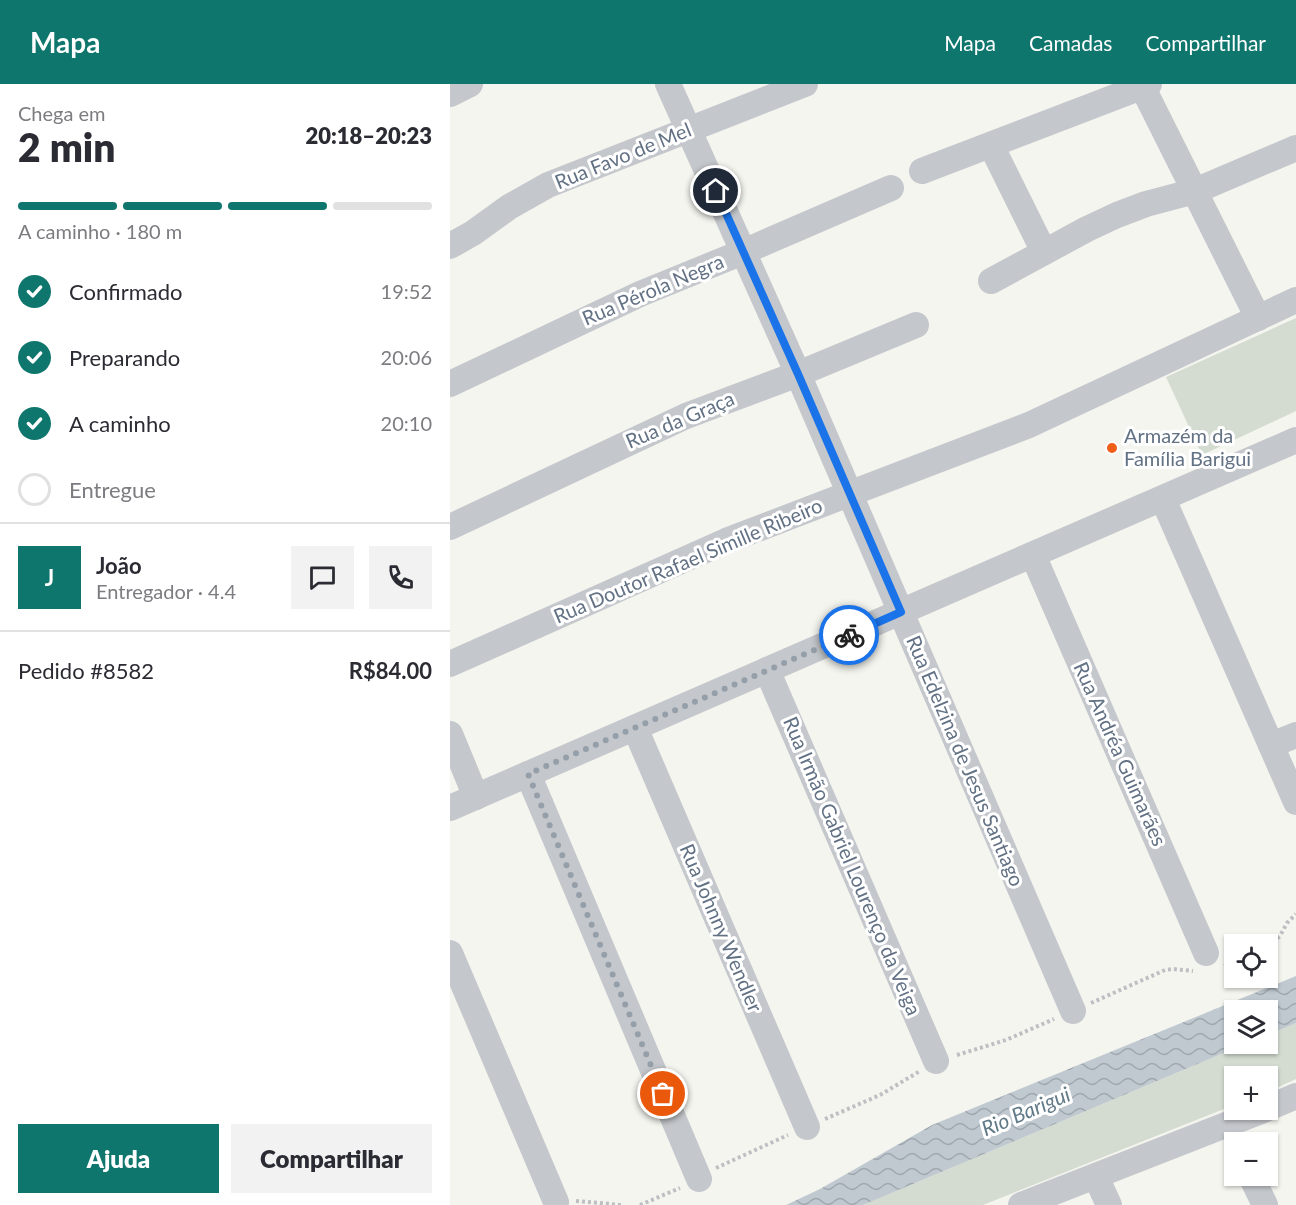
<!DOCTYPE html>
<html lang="pt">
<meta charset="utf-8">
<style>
:root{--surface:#fff;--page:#f2f2f3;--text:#2b2b33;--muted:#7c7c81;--line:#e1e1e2;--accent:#0f766e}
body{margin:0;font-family:Lato,sans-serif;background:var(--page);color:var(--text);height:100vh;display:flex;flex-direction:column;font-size:22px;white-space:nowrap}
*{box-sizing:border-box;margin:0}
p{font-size:20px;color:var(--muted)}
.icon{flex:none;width:33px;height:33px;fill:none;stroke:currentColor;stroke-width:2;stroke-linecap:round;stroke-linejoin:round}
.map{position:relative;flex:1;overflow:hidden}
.side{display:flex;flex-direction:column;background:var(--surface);width:450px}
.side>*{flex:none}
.tools{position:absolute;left:774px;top:850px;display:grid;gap:12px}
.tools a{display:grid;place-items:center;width:54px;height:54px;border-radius:0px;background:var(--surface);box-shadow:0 2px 4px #0004;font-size:30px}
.pin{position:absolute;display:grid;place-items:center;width:51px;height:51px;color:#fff;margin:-26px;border:3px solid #fff;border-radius:50%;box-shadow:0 2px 6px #0007}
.courier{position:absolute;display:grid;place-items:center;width:60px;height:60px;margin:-30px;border:4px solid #1a73e8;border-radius:50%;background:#fff;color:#222;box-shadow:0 2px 8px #0007}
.head em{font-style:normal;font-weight:800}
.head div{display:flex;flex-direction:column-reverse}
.head{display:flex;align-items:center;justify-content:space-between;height:102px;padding:0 18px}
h1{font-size:39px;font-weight:800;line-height:45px}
.bar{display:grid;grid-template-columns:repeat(4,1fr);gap:9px 6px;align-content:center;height:72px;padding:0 18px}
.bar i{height:8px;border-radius:4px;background:var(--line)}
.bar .active{background:var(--accent)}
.bar p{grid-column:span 4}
.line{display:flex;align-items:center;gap:15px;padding:0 18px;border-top:2px solid var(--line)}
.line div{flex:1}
.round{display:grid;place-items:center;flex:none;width:63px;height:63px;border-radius:0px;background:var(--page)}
ol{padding:0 18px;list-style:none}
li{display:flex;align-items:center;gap:18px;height:66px}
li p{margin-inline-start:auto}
li .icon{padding:6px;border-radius:50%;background:var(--accent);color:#fff;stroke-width:4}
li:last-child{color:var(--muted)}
li i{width:33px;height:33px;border:3px solid var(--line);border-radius:50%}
.primary-button{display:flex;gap:12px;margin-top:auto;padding:12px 18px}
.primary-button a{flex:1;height:69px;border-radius:0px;background:var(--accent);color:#fff;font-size:24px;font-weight:800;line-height:69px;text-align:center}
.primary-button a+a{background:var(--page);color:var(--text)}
header{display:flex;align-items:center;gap:36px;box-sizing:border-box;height:84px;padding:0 30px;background:var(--accent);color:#fff}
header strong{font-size:28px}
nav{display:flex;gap:33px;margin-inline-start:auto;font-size:21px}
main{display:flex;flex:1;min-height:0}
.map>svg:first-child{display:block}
.green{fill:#d4dcd1}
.water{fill:url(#water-waves)}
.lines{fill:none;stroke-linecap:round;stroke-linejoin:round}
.path{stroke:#bebfc2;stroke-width:4;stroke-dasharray:3 3;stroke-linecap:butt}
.minor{stroke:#c4c7cb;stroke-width:26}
.done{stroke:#959faa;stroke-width:6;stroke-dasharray:0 10.8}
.route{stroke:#1a73e8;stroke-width:8}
.poi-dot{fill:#ef5e17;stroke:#fff;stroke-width:2}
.labels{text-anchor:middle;stroke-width:6;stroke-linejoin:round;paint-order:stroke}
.street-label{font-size:20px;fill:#627184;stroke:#fff}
.poi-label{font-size:20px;fill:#627184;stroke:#fff;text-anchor:start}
.water-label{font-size:21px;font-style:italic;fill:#627a88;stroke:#fff}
</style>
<header>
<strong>Mapa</strong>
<nav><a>Mapa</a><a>Camadas</a><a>Compartilhar</a></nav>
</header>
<main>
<section class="side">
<div class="head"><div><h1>2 min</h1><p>Chega em</p></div><em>20:18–20:23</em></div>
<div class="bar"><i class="active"></i><i class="active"></i><i class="active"></i><i></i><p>A caminho · 180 m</p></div>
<ol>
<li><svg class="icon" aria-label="check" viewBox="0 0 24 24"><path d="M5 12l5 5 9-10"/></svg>Confirmado<p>19:52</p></li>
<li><svg class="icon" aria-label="check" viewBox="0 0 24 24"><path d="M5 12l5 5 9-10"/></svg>Preparando<p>20:06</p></li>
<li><svg class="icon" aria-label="check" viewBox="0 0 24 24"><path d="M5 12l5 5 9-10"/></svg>A caminho<p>20:10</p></li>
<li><i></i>Entregue</li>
</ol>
<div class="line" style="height:108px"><b class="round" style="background:var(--accent);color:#fff">J</b><div><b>João</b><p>Entregador · 4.4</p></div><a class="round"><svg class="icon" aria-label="chat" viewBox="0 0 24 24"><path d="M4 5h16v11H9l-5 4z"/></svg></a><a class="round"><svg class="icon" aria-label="phone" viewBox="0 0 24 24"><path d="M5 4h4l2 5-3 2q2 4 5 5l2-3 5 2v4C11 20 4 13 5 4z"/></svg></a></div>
<div class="line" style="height:78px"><div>Pedido #8582</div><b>R$84.00</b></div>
<div class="primary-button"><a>Ajuda</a><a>Compartilhar</a></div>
</section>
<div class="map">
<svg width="846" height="1121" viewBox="0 0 846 1121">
<defs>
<pattern id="water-waves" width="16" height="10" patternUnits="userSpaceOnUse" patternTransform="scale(1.5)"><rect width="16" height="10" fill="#bfc9cf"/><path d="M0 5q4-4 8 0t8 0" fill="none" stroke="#9fa8ae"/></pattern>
</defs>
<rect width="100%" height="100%" fill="#f5f5f0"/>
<!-- green -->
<g class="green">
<polygon points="846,234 846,327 752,371 716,293"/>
<polygon points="846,939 846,995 818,1008 818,993 784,993 784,1021 533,1121 413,1121 795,960 818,960 818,951"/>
</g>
<!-- water -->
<polygon class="water" points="846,892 846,939 818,951 818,927 784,927 784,960 795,960 413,1121 336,1121 370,1105 482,1041"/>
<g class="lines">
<!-- path -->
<g class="path">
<polyline points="818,862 830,852 837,839 846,830"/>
<polyline points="774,882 784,879"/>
<polyline points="641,919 715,886 723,885 743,887"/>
<polyline points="507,971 556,956 604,935"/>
<polyline points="375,1035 430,1011 470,987"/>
<polyline points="266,1084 338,1051"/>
<polyline points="126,1117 172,1121"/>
<polyline points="190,1121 230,1104"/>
</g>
<!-- minor -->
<g class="minor">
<polyline points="218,0 348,290 623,927"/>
<polyline points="691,0 808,234"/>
<polyline points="0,10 20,0"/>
<polyline points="541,61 594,168"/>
<polyline points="472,87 699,0"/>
<polyline points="0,162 23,149 59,123 98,101 355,0"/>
<polyline points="541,197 637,145 667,131 696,120 745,107 846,64"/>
<polyline points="0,300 190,210 293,168 441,104"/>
<polyline points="713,415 846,718"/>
<polyline points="0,443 236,332 348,290 466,241"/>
<polyline points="583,471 756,869"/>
<polyline points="0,580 276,457 579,341 846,216"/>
<polyline points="317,586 486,977"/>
<polyline points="185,644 357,1043"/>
<polyline points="0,650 26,713"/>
<polyline points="821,661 846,651"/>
<polyline points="78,690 249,1095"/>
<polyline points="0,724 846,356"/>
<polyline points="0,869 106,1118"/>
<polyline points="818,1024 846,1012"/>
<polyline points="801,1092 815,1121"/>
<polyline points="646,1093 659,1121"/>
<polyline points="571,1121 814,1026"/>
</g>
</g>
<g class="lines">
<!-- done -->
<polyline class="done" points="213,1010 78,690 399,551"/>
<!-- route -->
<polyline class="route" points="266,107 348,290 451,528 399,551"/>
</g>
<!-- markers -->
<circle class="poi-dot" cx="662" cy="364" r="6"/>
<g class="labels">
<!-- street labels -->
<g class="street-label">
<text transform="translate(173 72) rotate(-22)" y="7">Rua Favo de Mel</text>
<text transform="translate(203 206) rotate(-23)" y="7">Rua Pérola Negra</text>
<text transform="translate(230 336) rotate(-23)" y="7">Rua da Graça</text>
<text transform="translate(238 477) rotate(-23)" y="7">Rua Doutor Rafael Simille Ribeiro</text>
<text transform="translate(670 670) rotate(66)" y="7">Rua Andréa Guimarães</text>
<text transform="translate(515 677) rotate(67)" y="7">Rua Edelzina de Jesus Santiago</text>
<text transform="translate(402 782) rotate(67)" y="7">Rua Irmão Gabriel Lourenço da Veiga</text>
<text transform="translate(271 844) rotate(67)" y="7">Rua Johnny Wendler</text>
</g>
<!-- poi labels -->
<g class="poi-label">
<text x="674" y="359">Armazém da<tspan x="674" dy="23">Família Barigui</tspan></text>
</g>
<!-- water labels -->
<g class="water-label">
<text transform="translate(576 1028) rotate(-23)" y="7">Rio Barigui</text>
</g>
</g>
</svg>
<div class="tools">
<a><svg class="icon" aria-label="locate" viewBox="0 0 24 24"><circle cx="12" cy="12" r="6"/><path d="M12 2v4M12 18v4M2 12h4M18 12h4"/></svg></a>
<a><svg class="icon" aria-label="layers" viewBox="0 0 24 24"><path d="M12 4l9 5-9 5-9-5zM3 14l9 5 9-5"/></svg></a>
<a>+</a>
<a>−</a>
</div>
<div class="pin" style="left:213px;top:1010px;background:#ea580c"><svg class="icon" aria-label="bag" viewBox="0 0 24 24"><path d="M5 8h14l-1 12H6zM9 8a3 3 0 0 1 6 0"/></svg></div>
<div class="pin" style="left:266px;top:107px;background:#1f2937"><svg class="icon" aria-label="home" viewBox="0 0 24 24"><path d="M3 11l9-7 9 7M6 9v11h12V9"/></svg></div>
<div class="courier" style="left:399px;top:551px"><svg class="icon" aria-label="bike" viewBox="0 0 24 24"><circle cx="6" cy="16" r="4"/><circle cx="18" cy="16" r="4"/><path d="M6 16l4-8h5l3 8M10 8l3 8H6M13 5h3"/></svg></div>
</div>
</main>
